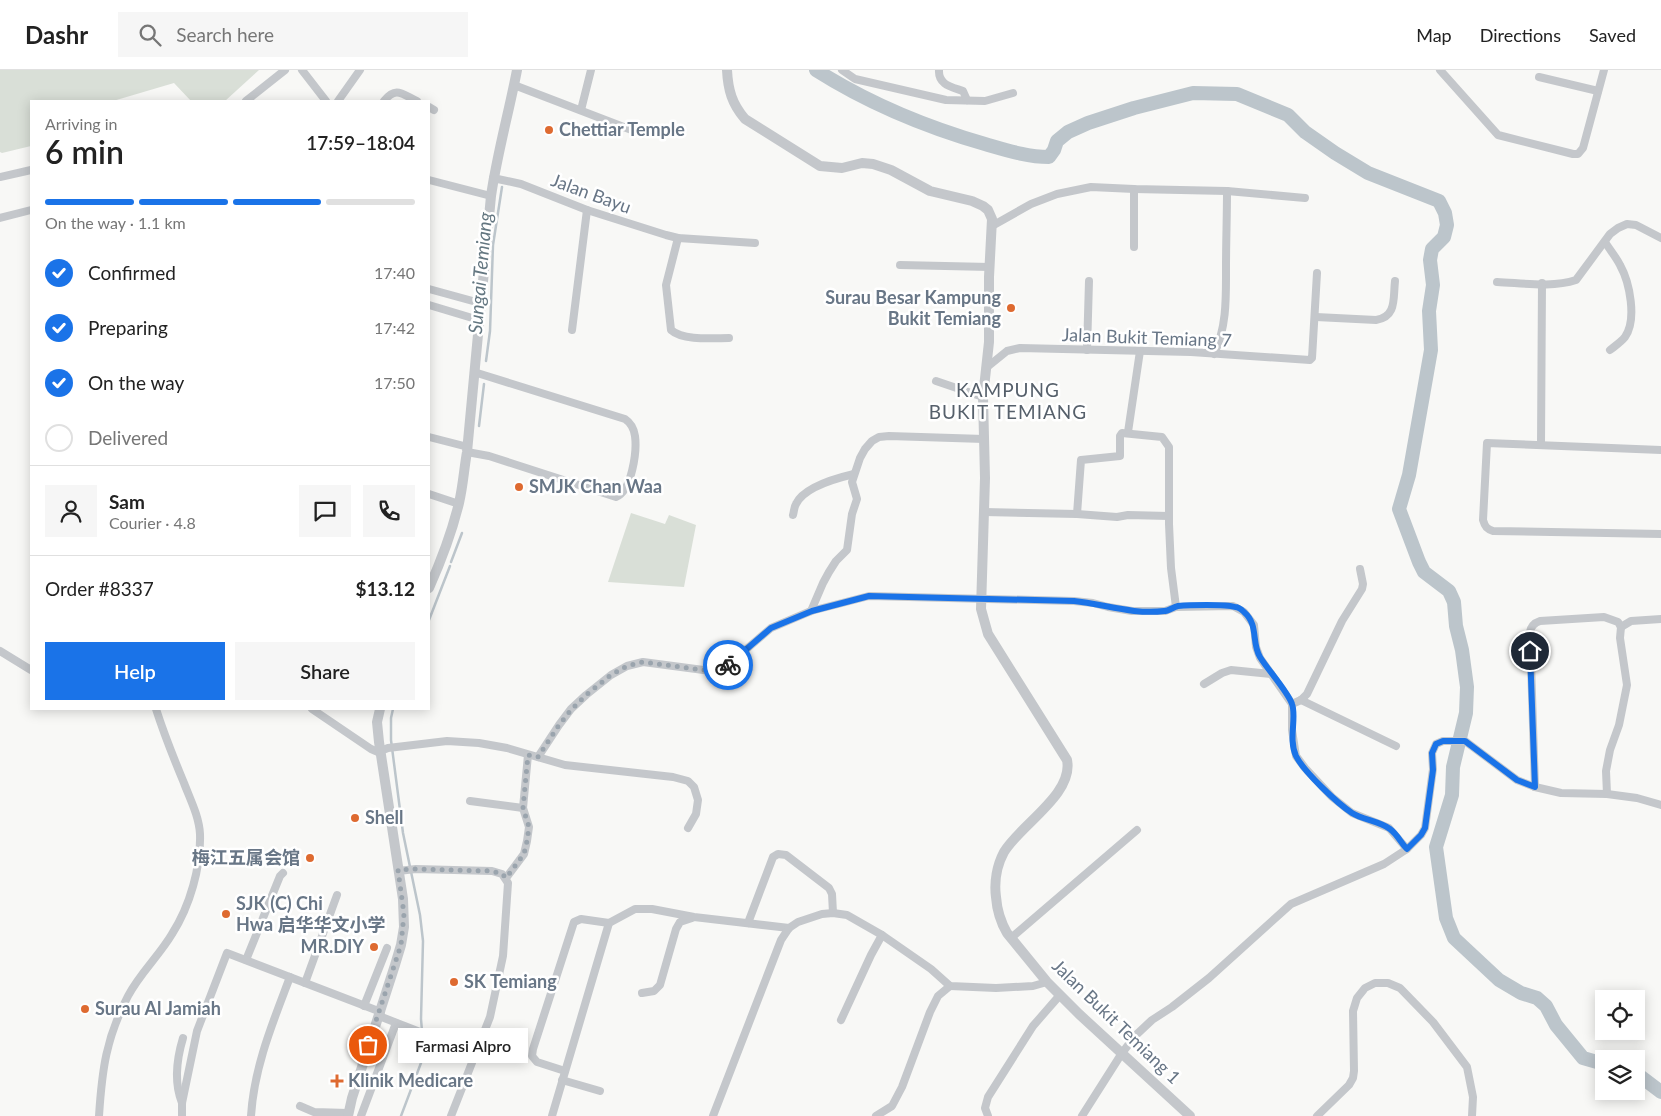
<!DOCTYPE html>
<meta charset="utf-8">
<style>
:root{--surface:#fff;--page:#f6f6f6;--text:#222;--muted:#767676;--line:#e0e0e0;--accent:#1a73e8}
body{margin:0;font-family:Lato,"Noto Sans SC",sans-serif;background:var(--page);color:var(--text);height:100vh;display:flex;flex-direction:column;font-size:19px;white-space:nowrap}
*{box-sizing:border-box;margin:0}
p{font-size:16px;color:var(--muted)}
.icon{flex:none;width:28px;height:28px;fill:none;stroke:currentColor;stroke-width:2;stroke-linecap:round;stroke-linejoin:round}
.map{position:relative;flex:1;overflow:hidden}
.sheet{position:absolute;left:30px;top:30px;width:400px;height:610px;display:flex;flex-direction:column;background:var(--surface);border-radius:0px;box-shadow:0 2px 12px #0003}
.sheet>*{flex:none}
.controls{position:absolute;left:1595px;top:920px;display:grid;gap:10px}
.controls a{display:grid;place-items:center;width:50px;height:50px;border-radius:0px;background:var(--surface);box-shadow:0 2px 12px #0003;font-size:25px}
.pin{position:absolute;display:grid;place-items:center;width:42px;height:42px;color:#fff;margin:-21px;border:2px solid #fff;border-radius:50%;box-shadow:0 1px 5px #0007}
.courier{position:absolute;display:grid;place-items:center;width:50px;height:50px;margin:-25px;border:4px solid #1a73e8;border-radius:50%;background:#fff;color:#222;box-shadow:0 1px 6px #0007}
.bubble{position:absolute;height:35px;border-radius:0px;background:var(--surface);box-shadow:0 2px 12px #0003;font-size:16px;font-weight:600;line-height:35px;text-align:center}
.overview em{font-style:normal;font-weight:600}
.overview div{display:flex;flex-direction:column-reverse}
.overview{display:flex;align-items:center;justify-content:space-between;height:85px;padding:0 15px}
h1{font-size:32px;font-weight:600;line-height:38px}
.bar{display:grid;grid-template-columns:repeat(4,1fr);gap:8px 5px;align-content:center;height:60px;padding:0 15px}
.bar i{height:6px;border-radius:4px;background:var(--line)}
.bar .current{background:var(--accent)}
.bar p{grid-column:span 4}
.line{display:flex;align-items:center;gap:12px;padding:0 15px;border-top:1px solid var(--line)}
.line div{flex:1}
.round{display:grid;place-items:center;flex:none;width:52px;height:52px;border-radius:0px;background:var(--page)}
ol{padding:0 15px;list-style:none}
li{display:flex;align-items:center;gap:15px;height:55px}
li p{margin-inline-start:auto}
li .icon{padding:5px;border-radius:50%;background:var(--accent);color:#fff;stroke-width:4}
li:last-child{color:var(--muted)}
li i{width:28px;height:28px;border:2px solid var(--line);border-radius:50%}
.action{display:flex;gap:10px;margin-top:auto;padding:10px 15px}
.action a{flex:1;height:58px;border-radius:0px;background:var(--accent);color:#fff;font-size:20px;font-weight:600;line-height:58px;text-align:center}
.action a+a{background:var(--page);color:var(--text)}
header{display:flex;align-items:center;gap:30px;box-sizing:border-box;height:70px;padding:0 25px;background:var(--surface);border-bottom:1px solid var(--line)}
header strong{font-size:24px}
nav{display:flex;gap:28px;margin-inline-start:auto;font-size:18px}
.search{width:350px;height:45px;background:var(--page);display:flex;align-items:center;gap:12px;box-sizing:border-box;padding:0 18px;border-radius:0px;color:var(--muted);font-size:19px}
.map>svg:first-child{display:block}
.green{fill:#d9dfd7}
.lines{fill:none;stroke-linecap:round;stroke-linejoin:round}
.stream{stroke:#bcc5cb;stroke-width:2.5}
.river{stroke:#bcc5cb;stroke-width:14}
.minor{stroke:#c4c7cb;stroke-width:8}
.tertiary{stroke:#c4c7cb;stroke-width:10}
.done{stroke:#9aa4ad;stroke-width:5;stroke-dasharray:0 9}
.route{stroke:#1a73e8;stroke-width:6}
.poi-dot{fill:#de6a30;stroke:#fff;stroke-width:2}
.labels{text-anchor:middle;stroke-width:5;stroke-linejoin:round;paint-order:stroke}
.poi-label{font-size:18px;font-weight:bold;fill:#687686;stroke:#fff;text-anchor:start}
.street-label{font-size:18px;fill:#687686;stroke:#fff}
.water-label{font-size:19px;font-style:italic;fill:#647781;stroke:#fff}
.neighbourhood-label{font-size:19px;letter-spacing:1px;fill:#56606b;stroke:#fff}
</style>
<header>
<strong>Dashr</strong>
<div class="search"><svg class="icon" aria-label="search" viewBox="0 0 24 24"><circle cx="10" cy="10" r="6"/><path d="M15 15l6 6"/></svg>Search here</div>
<nav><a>Map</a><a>Directions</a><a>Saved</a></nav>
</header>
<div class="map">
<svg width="1661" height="1046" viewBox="0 0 1661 1046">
<rect width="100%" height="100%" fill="#f8f8f6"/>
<!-- green -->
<g class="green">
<polygon points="0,0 259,0 225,31 191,31 174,13 113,31 31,31 31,76 2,83 0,82"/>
<polygon points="631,443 665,454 669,445 696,455 684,517 608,512"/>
</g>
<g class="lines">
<!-- stream -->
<g class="stream">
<polyline points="486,291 490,261 493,175 502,117"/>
<polyline points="479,356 484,314"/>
<polyline points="451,492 462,463"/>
<polyline points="429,550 450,496"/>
<polyline points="393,639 391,648 391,670 403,763 420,845 423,871 421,949 424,985 401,1046"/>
</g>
<!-- river -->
<g class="river">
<path d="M816,0C868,33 926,57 985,74C1006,80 1027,87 1049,87L1054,80L1057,71L1068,62L1088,53L1134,38L1193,23L1237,24L1288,45L1305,62L1335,83L1368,103L1439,131L1445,143L1447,155L1444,167L1432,179L1430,190L1433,215L1429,241L1431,280L1409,405L1399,439L1419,492L1424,502L1449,521L1454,532L1456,556L1462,580L1467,617L1466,643L1453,697L1452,725L1436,777L1446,848L1454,868L1499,910L1521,923L1537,928L1546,936L1556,955L1583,988L1604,994"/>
<polyline points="1636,1003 1661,1022"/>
</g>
<!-- minor -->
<g class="minor">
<polyline points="302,0 326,31"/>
<polyline points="842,0 855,9 946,30 985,31 1013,23"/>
<path d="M939,0C938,15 952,17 963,21L967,30"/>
<polyline points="1440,0 1498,65 1573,84 1578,84 1583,78 1604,0"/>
<polyline points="1539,7 1598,21"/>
<polyline points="514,15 642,64"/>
<polyline points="246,31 285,0"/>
<polyline points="338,31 360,0"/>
<path d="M384,31C396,16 402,24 417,31"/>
<polyline points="429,37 434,40"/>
<polyline points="581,40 591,0"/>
<polyline points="0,107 31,100"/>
<polyline points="493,108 521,114 587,140 666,165 678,168 755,173"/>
<polyline points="429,110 491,126"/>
<polyline points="0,148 31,140"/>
<polyline points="992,156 1031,134 1057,124 1091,117 1134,119 1227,121 1305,128"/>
<path d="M678,168L666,215L671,260C683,271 714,268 729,268"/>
<path d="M1605,172C1610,180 1616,187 1620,195C1630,213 1637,250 1625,267C1621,272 1615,276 1610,280"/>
<polyline points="1134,177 1134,119"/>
<polyline points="900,195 990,197"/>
<path d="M1497,212C1522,213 1552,218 1576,210L1610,164L1618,158L1627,154L1636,155L1661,168"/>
<polyline points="429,219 480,233"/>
<polyline points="429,235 479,250"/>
<path d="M1316,247L1376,250C1397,247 1393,228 1395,211"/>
<polyline points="572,260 587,140"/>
<polyline points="1087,280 1089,211"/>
<path d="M1214,284C1227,257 1226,227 1226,198C1226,172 1227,146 1227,121"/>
<polyline points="986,298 1007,281 1020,278 1191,282 1310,290 1312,288 1317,203"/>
<polyline points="936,311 983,327"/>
<polyline points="1128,362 1140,281"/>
<polyline points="429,367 468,377"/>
<polyline points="1541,374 1542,213"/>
<path d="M1661,380L1487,373L1483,450C1485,457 1487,459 1493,461L1661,464"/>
<path d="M467,382L489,386L616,427C632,421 637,381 635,366C634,359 631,353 625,349L474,302"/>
<polyline points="429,424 459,434"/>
<polyline points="984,442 1077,444 1117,447 1128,445 1169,446"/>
<polyline points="1077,444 1081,390 1120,386 1120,366 1122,363 1162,367 1169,377 1169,454 1171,498 1176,537"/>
<path d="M793,445C794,442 794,437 796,434C804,417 837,408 854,404"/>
<polyline points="811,541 823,513 829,502 836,491 847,480 852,444 857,429 852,412 860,388 865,379 872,371 879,367 889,366 984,369"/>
<polyline points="1621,557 1631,551 1661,549"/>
<polyline points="0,581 31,600"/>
<polyline points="1204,614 1222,603 1231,600 1271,604"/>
<polyline points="1301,630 1396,676"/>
<polyline points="1292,634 1301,630 1307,624 1342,551 1362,519 1363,514 1360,499"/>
<polyline points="312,639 371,679 378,682 388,678 447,671 479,673 507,678 565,695 673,707 688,711 694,717 698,730 696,744 688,758"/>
<polyline points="538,687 559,655 571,639 586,625 611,605 627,596 643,592 711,601 722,600 771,558 811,541 869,526 1074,531 1093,533 1108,537 1132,541 1165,541 1176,537 1233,536 1244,542 1254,555 1256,577 1260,588 1292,634 1292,660 1296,686 1305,698 1332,727 1352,743 1389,758 1407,779"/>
<path d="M1535,717L1530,562C1531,556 1534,553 1540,551L1604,547L1618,552L1621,557"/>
<polyline points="1607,724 1606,701 1610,680 1619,655 1627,615 1620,568 1621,557"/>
<polyline points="470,731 523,738"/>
<polyline points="398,801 416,799 492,801 502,804 508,813 503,886 490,947 451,1046"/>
<polyline points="506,808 524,784 527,771 529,757 523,738 528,685"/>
<polyline points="748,853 773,787 778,784 786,785 829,818 832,824 833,843"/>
<polyline points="1011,868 1137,760"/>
<polyline points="246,890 280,806 283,803"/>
<polyline points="305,913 337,825"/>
<polyline points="642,923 654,921 660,915 676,859 680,852 692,848"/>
<polyline points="364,936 387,878"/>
<polyline points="379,946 474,983"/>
<polyline points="841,950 871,885 882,865"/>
<polyline points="565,1001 537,992 532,986 533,979 574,852 581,849 609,853"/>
<polyline points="562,1010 600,1021"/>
<path d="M182,1033C174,1013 177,988 183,968"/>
<polyline points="300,1036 314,1042 348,1043"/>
<path d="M99,1046C102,1000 106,968 128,926C140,903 159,886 172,864C190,836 201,797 200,764C199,746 190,729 184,713C174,689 164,664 156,639"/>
<polyline points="182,1046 182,1033 197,961 227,883 381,942"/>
<path d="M251,1046C254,997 273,952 290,907"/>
<polyline points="361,1046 396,953"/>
<polyline points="552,1046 609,853 635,839 652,839 694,847 789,858"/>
<polyline points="713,1046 781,870 789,858 798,852 822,844 833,843 847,845 882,865 931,899 950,916 996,918 1033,916 1047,912"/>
<polyline points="876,1046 892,1036 902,1017 930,942 938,926 950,916"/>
<polyline points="988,1046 985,1038 988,1027 1033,956 1060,925"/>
<polyline points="1082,1046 1122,983 1136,965 1152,950 1172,937 1209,908 1291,834 1384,794 1407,779 1421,765 1425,758 1433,699 1432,683 1436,674 1443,671 1465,671 1517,710 1535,717 1561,723 1607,724 1637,728 1661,735"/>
<polyline points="1317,1046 1349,1015 1353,1008 1354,1001 1353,941 1357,928 1365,918 1375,913 1388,913 1400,918 1433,952 1467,997 1473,1027 1472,1046"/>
</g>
<!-- tertiary -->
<g class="tertiary">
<path d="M727,0C728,20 732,34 745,49L820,96L842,98L862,93L873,94L891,100L930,121L972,131L983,136L988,140L992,149L989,207V272L983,327L985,408L981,539L988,564L1067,690C1074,724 1020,755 1004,782C997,795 994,812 996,827C997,840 1000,851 1007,863L1047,912L1079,944L1190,1046"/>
<path d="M429,518C441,491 452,462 459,433C463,416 464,399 467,382L491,126C497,84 509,42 517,0"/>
<polyline points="348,1046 352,1028 395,895 401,875 404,857 403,829 379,672 377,652 380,639"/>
</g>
</g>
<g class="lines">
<!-- done -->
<polyline class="done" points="368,975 401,875 404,844 398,800 416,799 492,801 502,804 506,808 524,784 527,771 529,757 523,738 528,685 538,687 559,655 571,640 586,625 611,605 627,596 643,592 711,601 722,600 728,595"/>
<!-- route -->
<path class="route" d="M728,595L771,558L812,541L869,526L1074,531C1104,534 1133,545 1164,541C1169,541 1173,537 1178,536C1188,535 1226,534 1235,537C1238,537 1242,540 1244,542C1259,555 1251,572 1260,587C1268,600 1288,622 1292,634C1297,647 1288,669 1296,686C1304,702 1337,733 1352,743C1363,750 1379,751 1390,759C1397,764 1401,773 1407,779L1421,765L1425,758L1433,700L1432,683L1436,674L1443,671H1465L1517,710L1535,717L1530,581"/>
</g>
<!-- markers -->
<g class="poi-dot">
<circle cx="549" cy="60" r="5"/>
<circle cx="1011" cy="238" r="5"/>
<circle cx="519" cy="417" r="5"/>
<circle cx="355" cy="748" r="5"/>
<circle cx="310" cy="788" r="5"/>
<circle cx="226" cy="844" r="5"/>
<circle cx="374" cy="877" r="5"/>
<circle cx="454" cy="912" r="5"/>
<circle cx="85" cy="939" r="5"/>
<path d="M334.5 1003.5h5v5h5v5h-5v5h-5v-5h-5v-5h5z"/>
</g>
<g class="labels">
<!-- poi labels -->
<g class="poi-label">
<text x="559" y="66">Chettiar Temple</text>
<text x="1001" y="234" text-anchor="end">Surau Besar Kampung<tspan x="1001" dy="21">Bukit Temiang</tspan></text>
<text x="529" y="423">SMJK Chan Waa</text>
<text x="365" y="754">Shell</text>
<text x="300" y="794" text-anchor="end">梅江五属会馆</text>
<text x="236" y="840">SJK (C) Chi<tspan x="236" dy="21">Hwa 启华华文小学</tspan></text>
<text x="364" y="883" text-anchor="end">MR.DIY</text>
<text x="464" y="918">SK Temiang</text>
<text x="95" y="945">Surau Al Jamiah</text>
<text x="348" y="1017">Klinik Medicare</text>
</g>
<!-- street labels -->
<g class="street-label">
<text transform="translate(591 124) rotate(20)" y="6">Jalan Bayu</text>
<text transform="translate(1147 268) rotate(2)" y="6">Jalan Bukit Temiang 7</text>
<text transform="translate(1116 952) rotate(44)" y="6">Jalan Bukit Temiang 1</text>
</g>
<!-- water labels -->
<g class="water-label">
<text transform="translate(480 203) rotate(-85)" y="7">Sungai Temiang</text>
</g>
<!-- neighbourhood labels -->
<g class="neighbourhood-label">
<text x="1008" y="327">KAMPUNG<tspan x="1008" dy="22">BUKIT TEMIANG</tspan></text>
</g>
</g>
</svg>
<div class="controls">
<a><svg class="icon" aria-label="locate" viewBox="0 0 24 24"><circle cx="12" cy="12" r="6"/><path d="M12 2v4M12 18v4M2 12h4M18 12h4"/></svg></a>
<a><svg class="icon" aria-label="layers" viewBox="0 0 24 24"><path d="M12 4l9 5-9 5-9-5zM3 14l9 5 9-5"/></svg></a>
</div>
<div class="pin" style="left:368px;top:975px;background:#ea580c"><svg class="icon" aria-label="bag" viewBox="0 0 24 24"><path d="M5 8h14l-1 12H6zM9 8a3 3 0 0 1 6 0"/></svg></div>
<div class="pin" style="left:1530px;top:581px;background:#1f2937"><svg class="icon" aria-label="home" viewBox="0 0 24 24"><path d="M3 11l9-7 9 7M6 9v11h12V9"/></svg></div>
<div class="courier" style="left:728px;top:595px"><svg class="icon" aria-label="bike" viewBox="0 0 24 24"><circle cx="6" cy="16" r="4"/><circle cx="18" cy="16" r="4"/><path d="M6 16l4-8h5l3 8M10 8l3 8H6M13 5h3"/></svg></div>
<div class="bubble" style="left:398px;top:958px;width:130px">Farmasi Alpro</div>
<section class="sheet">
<div class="overview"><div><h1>6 min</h1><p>Arriving in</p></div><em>17:59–18:04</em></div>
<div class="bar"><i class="current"></i><i class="current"></i><i class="current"></i><i></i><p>On the way · 1.1 km</p></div>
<ol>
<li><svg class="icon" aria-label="check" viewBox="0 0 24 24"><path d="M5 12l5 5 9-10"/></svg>Confirmed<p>17:40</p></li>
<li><svg class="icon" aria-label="check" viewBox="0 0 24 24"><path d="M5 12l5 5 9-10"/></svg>Preparing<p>17:42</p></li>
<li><svg class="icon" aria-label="check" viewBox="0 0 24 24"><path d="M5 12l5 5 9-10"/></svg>On the way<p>17:50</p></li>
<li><i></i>Delivered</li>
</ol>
<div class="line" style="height:90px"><a class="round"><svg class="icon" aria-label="person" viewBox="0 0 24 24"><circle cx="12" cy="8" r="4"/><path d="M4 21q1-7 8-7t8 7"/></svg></a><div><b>Sam</b><p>Courier · 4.8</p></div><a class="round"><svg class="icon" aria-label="chat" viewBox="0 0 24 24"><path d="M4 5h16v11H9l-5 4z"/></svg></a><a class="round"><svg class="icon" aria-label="phone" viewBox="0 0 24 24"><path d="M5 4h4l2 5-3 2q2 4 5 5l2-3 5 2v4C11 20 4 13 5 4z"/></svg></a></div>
<div class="line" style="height:65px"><div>Order #8337</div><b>$13.12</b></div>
<div class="action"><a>Help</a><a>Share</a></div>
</section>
</div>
